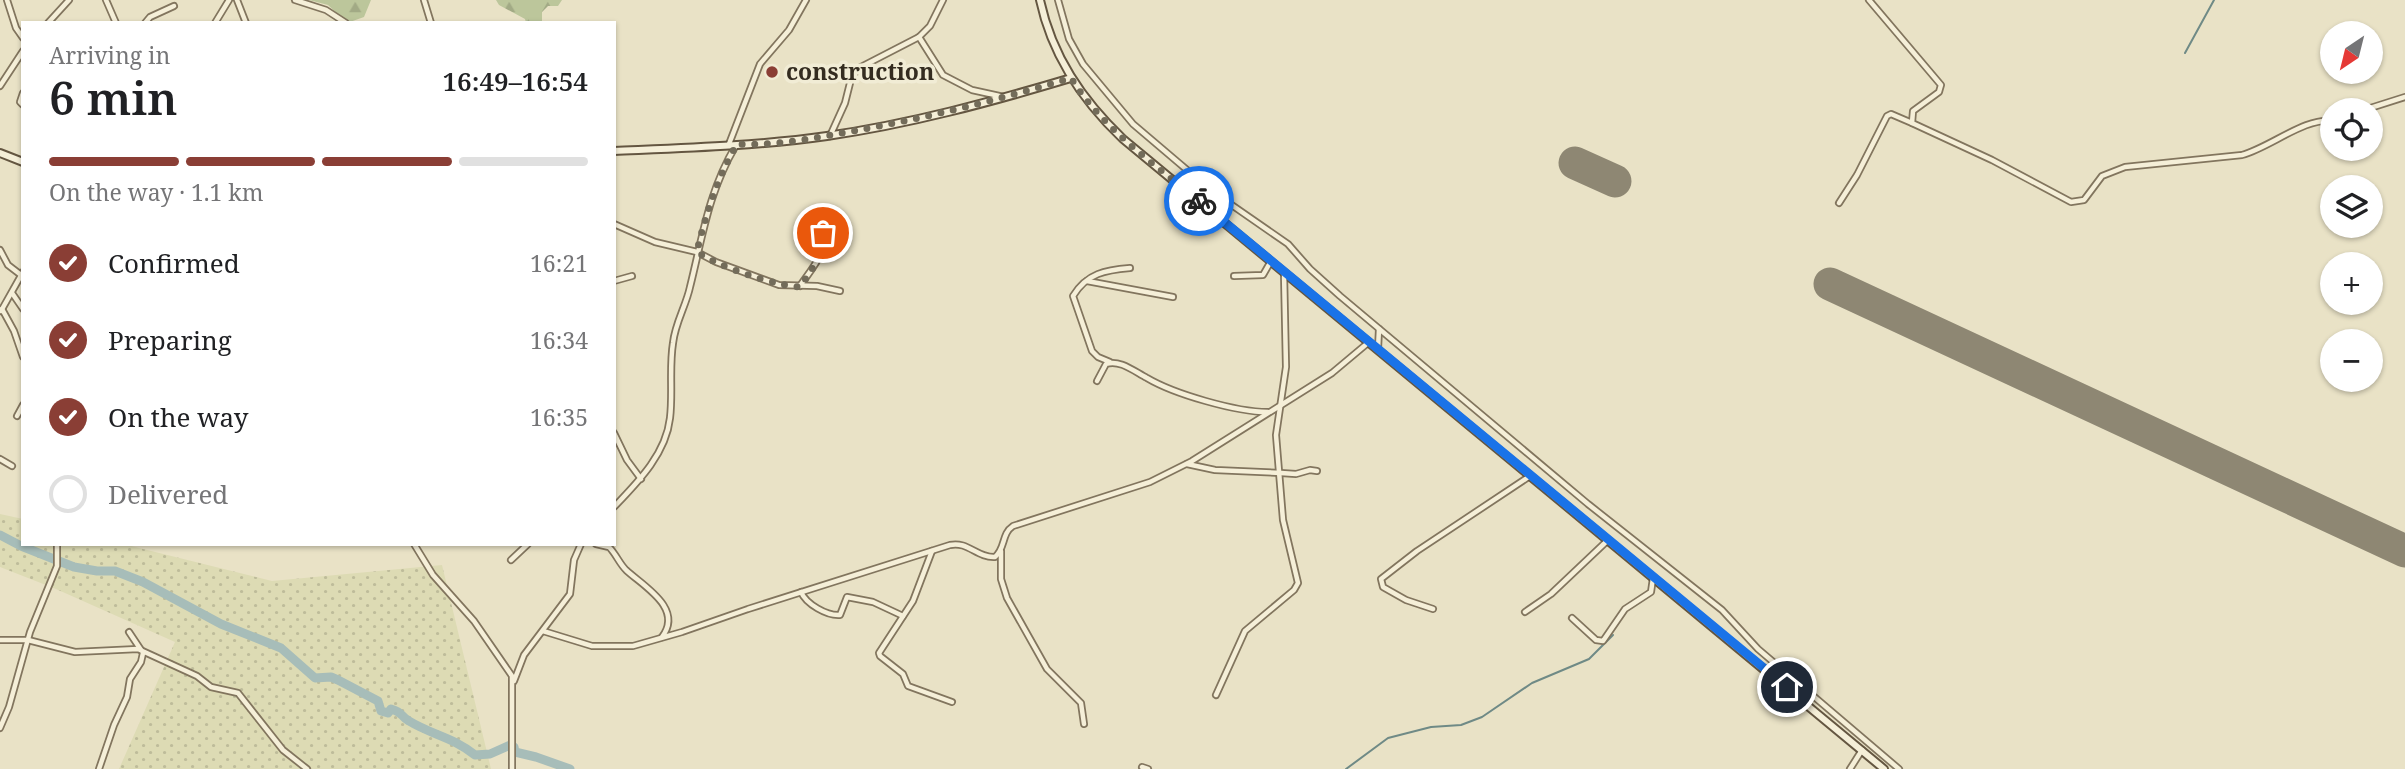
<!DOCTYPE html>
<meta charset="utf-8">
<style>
:root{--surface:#fff;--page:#f6f6f6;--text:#202124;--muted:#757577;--line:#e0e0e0;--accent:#8a3e35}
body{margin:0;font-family:"Noto Serif",serif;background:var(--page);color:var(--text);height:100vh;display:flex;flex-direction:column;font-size:26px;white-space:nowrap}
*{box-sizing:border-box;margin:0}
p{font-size:23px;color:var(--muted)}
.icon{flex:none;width:38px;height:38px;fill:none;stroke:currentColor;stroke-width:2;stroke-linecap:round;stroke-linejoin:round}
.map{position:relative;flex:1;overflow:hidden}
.panel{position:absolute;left:21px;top:21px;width:595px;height:525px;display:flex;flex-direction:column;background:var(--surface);border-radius:0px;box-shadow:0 2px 5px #0004}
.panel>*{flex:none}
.needle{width:46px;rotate:215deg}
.fabs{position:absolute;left:2320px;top:21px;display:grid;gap:14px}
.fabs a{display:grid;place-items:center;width:63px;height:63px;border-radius:50%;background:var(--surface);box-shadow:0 2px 5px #0004;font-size:35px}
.pin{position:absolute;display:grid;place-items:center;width:60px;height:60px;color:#fff;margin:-30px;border:4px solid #fff;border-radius:50%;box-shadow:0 2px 7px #0007}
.courier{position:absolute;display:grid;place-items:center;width:70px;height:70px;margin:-35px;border:5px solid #1a73e8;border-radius:50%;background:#fff;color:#222;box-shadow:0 2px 9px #0007}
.summary em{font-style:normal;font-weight:600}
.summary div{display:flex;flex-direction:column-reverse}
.summary{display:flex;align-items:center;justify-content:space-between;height:119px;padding:0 28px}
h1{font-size:46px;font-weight:600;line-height:52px}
.bar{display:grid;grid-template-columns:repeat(4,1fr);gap:10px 7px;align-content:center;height:84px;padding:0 28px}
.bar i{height:9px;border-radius:5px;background:var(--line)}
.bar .on{background:var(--accent)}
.bar p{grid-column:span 4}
ol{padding:0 28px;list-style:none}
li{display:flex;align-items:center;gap:21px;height:77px}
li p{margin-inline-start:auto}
li .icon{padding:7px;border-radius:50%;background:var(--accent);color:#fff;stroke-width:4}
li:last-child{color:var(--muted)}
li i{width:38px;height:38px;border:4px solid var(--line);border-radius:50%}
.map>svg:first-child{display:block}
.farmland{fill:url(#farmland-dots)}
.forest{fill:url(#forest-firs)}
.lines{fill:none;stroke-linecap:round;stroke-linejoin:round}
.stream{stroke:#6f8a86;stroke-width:2}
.river{stroke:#a7bdb9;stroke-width:9}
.runway{stroke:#8e8773;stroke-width:33}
.street-casing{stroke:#82755e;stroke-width:8}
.secondary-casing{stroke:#645641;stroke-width:10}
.street{stroke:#f5efd8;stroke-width:4.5}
.secondary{stroke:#f5efd8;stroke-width:6}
.done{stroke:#736c5a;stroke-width:7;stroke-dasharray:0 12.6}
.route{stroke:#1a73e8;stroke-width:9}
.poi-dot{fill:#8a3e35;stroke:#f1ecd5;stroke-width:2.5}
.labels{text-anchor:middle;stroke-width:7;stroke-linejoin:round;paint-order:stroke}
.poi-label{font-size:23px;font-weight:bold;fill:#342c20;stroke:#f1ecd5;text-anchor:start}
</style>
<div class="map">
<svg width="2405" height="769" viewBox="0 0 2405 769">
<defs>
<pattern id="farmland-dots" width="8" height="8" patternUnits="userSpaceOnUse" patternTransform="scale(1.75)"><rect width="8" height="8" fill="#dddbb4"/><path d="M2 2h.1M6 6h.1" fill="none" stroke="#bebc9a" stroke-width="1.8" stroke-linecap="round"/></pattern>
<pattern id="forest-firs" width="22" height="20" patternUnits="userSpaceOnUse" patternTransform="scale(1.75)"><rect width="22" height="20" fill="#bcc69b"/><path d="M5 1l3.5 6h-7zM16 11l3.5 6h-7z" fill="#a2aa85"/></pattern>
</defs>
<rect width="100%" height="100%" fill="#e9e2c6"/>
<!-- farmland -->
<polygon class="farmland" points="0,514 23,519 23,544 123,544 272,581 442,565 491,769 119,769 175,642 56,589 0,567"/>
<!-- forest -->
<g class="forest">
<polygon points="309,0 371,0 364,17 347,23 328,5"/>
<polygon points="496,0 562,0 558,6 548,6 542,12 542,23 526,23 525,19 499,5"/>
</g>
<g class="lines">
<!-- stream -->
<g class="stream">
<polyline points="2185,53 2214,0"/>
<polyline points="1346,769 1388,738 1431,727 1461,725 1482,717 1532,683 1589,659 1613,635"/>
</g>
<!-- river -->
<g class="river">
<path d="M0,535L21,546L74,567L97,571H115L143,582L221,624L281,648L315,678L331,677L338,680L378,701L381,711L388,713L391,709C404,713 400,716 409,721C432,735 453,737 475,755L490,754L510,745"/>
<polyline points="514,747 515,752 536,757 570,769"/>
</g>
<!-- runway -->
<g class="runway">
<polyline points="1575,163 1615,181"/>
<polyline points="1830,284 2405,551"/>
</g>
<defs>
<g id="street">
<polyline points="7,0 16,28 23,38"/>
<polyline points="106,0 116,23"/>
<polyline points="237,0 246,23"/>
<polyline points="295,0 326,10 346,23"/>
<polyline points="424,0 431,23"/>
<polyline points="1058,0 1069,39 1083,64 1133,124 1213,192 1288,244 1310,269 1340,296 1588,504 1722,610 1758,649 1899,769"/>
<path d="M1869,0L1941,85L1939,92L1913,111L1912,123L1992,160L2071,202L2084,200L2102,176L2125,167L2242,155C2271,147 2305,117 2333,121"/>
<polyline points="48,23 69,0"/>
<polyline points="145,23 150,17 174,6"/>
<polyline points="215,23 229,0"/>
<polyline points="919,37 943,75 972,90 1004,97"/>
<polyline points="0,86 23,51"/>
<polyline points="23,93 20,102 23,105"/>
<polyline points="2364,110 2405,97"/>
<polyline points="830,136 845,103 851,79 857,69 919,37 930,26 943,0"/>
<polyline points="729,144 760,64 789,30 806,0"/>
<polyline points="1839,203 1857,175 1887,116 1891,114 1912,123"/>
<polyline points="614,224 655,242 697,252 716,262 779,285 817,286 840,291"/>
<polyline points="0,250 8,265 21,275"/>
<polyline points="1234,276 1263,275 1271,261"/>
<polyline points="614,281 632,276"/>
<polyline points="1087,281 1173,297"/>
<path d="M800,286C808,274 817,264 822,251C825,243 823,230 823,221"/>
<polyline points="12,293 23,309"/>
<polyline points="2,309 14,331 23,357"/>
<polyline points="1,311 23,272"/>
<polyline points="1378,349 1379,329"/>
<path d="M1110,362L1098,357L1092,351L1073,296C1087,273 1106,270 1130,268"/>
<path d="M1097,381L1106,364C1120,359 1135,372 1147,378C1174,394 1236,412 1268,412"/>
<polyline points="17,416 23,405"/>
<polyline points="614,433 627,460 641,479"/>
<polyline points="0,459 12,466"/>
<polyline points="1187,464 1215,470 1281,473 1296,474 1310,470 1317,471"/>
<path d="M614,507C638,482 666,454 670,418C673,393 669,368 673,343C675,323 686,306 690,287C703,235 708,193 736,145"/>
<polyline points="414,544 433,575 474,621 512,676 512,769"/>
<path d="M596,544L609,547C616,554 619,563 626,570C643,586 684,608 662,637"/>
<polyline points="932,551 913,601 879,653 880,656 903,674 908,686 952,702"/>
<polyline points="1001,551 1001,579 1007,598 1047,669 1081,703 1084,724"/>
<polyline points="511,560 528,544"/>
<path d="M801,592C806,604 827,616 840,615L847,597L873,602L903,616"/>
<polyline points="1433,609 1406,600 1383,587 1381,579 1417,551 1530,476"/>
<polyline points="1525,612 1551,594 1608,540"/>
<polyline points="1572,618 1596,640 1603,641 1625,609 1651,592 1653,578"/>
<path d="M543,631L592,646H633L682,632L748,609L950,545C968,541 977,558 995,557C1006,548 1001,534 1013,526L1150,482L1192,461L1332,373L1369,342"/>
<polyline points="129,632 141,650"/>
<polyline points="0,640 28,640 75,652 138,649 197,676 211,687 238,693 283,750 307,769"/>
<polyline points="514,681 524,655 570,594 574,560 581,544"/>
<polyline points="1216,695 1245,631 1294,590 1298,583 1283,520 1276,435 1286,367 1284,272"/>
<polyline points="0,728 9,707 30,632 57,566 57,544"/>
<polyline points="1142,767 1148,769"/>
<polyline points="99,769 114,725 127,697 130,679 141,662 143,653"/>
<polyline points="1850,769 1862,750"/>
</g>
<g id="secondary">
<path d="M1040,0C1052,56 1082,100 1123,139L1884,769"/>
<path d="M614,151C685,148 757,146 827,136C910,124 991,102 1071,78"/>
<polyline points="0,153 23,162"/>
</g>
</defs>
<!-- street casing -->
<use href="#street" class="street-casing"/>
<!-- secondary casing -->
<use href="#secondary" class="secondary-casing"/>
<!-- street -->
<use href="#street" class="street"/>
<!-- secondary -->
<use href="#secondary" class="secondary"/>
</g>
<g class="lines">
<!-- done -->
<path class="done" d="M823,233C824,255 812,269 800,287C781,287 709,264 697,251C706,214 717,178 737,144C781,146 826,136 869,128C938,115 1004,98 1071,78C1103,129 1153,163 1199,201"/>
<!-- route -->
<polyline class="route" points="1199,201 1787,687"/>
</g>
<!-- markers -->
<circle class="poi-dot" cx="772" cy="72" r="7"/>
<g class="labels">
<!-- poi labels -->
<g class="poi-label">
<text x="786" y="80">construction</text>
</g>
</g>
</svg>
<div class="fabs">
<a><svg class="needle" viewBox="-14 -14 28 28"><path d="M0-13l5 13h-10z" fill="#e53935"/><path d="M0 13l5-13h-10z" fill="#757577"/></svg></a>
<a><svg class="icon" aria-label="locate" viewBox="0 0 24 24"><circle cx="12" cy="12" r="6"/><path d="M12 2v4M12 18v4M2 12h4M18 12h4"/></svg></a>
<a><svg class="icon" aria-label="layers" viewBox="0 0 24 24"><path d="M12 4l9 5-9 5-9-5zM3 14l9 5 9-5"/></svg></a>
<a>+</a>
<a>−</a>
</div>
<div class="pin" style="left:823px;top:233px;background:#ea580c"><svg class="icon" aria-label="bag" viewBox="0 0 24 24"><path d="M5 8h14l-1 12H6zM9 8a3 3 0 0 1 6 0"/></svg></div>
<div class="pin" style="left:1787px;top:687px;background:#1f2937"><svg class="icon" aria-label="home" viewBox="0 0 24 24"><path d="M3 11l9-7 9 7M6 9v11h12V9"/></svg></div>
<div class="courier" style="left:1199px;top:201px"><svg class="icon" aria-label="bike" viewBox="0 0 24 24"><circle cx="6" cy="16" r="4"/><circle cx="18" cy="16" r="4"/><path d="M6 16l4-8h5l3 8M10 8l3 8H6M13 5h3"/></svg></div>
<section class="panel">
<div class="summary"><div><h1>6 min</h1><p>Arriving in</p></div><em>16:49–16:54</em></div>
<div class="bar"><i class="on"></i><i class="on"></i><i class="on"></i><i></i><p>On the way · 1.1 km</p></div>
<ol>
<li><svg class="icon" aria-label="check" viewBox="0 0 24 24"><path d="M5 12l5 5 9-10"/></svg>Confirmed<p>16:21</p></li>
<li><svg class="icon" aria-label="check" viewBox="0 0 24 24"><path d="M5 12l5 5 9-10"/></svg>Preparing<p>16:34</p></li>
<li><svg class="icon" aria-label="check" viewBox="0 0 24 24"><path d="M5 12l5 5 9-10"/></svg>On the way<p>16:35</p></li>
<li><i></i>Delivered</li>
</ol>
</section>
</div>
